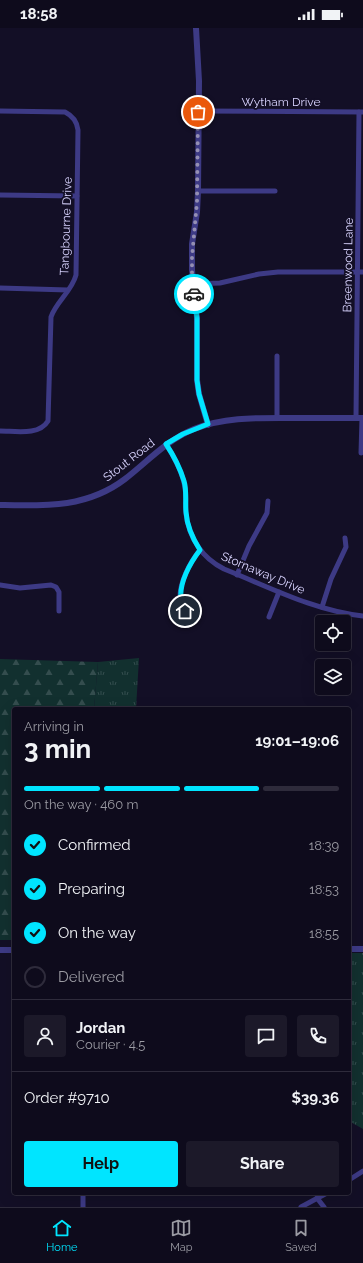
<!DOCTYPE html>
<meta charset="utf-8">
<style>
:root{--surface:#0e0b1c;--page:#1c1929;--text:#f1f3f6;--muted:#9b9ba3;--line:#2e2b3b;--accent:#00e5ff}
body{margin:0;font-family:Raleway,sans-serif;background:var(--page);color:var(--text);height:100vh;display:flex;flex-direction:column;font-size:15px;white-space:nowrap}
*{box-sizing:border-box;margin:0}
p{font-size:13px;color:var(--muted)}
.icon{flex:none;width:22px;height:22px;fill:none;stroke:currentColor;stroke-width:2;stroke-linecap:round;stroke-linejoin:round}
.map{position:relative;flex:1;overflow:hidden}
.panel{position:absolute;left:12px;top:679px;width:339px;height:488px;display:flex;flex-direction:column;background:var(--surface);border-radius:4px;box-shadow:0 4px 16px #0002,0 0 0 1px var(--line)}
.panel>*{flex:none}
.tools{position:absolute;left:315px;top:587px;display:grid;gap:8px}
.tools a{display:grid;place-items:center;width:36px;height:36px;border-radius:4px;background:var(--surface);box-shadow:0 4px 16px #0002,0 0 0 1px var(--line);font-size:20px}
.pin{position:absolute;display:grid;place-items:center;width:34px;height:34px;color:#fff;margin:-17px;border:2px solid #fff;border-radius:50%;box-shadow:0 1px 4px #0007}
.courier{position:absolute;display:grid;place-items:center;width:40px;height:40px;margin:-20px;border:3px solid #00e5ff;border-radius:50%;background:#fff;color:#222;box-shadow:0 1px 5px #0007}
.head em{font-style:normal;font-weight:700}
.head div{display:flex;flex-direction:column-reverse}
.head{display:flex;align-items:center;justify-content:space-between;height:68px;padding:0 12px}
h1{font-size:26px;font-weight:700;line-height:30px}
.bar{display:grid;grid-template-columns:repeat(4,1fr);gap:6px 4px;align-content:center;height:48px;padding:0 12px}
.bar i{height:5px;border-radius:3px;background:var(--line)}
.bar .selected{background:var(--accent)}
.bar p{grid-column:span 4}
.line{display:flex;align-items:center;gap:10px;padding:0 12px;border-top:1px solid var(--line)}
.line div{flex:1}
.round{display:grid;place-items:center;flex:none;width:42px;height:42px;border-radius:4px;background:var(--page)}
ol{padding:0 12px;list-style:none}
li{display:flex;align-items:center;gap:12px;height:44px}
li p{margin-inline-start:auto}
li .icon{padding:4px;border-radius:50%;background:var(--accent);color:#111;stroke-width:4}
li:last-child{color:var(--muted)}
li i{width:22px;height:22px;border:2px solid var(--line);border-radius:50%}
.button{display:flex;gap:8px;margin-top:auto;padding:8px 12px}
.button a{flex:1;height:46px;border-radius:4px;background:var(--accent);color:#111;font-size:16px;font-weight:700;line-height:46px;text-align:center}
.button a+a{background:var(--page);color:var(--text)}
.status{display:flex;justify-content:space-between;align-items:center;height:28px;padding:0 20px;background:var(--surface);direction:ltr}
.status svg{height:11px;fill:currentColor}
.dock{display:flex;justify-content:space-around;align-items:center;height:56px;border-top:1px solid var(--line);background:var(--surface);font-size:11px;color:var(--muted)}
.dock a{display:grid;justify-items:center;gap:2px}
.dock .selected{color:var(--accent)}
.map>svg:first-child{display:block}
.grass{fill:url(#grass-tufts)}
.forest{fill:url(#forest-firs)}
.lines{fill:none;stroke-linecap:round;stroke-linejoin:round}
.minor{stroke:#3d3a85;stroke-width:5}
.tertiary{stroke:#3d3a85;stroke-width:6}
.done{stroke:#948fb3;stroke-width:4;stroke-dasharray:0 7.2}
.route{stroke:#00e5ff;stroke-width:5}
.labels{text-anchor:middle;stroke-width:3.5;stroke-linejoin:round;paint-order:stroke}
.street-label{font-size:12px;fill:#d9d4ff;stroke:#130f26}
</style>
<div class="status"><b>18:58</b><svg viewBox="0 0 49 12"><path d="M0 12V9h3v3zM5 12V6h3v6zM10 12V3h3v9zM15 12V0h3v12zM26 1h20v11H26zM47 4h2v5h-2z"/></svg></div>
<div class="map">
<svg width="363" height="1179" viewBox="0 0 363 1179">
<defs>
<pattern id="grass-tufts" width="24" height="20" patternUnits="userSpaceOnUse"><rect width="24" height="20" fill="#12302f"/><path d="M3 7l-1-3M5 7V3M7 7l1-3M15 17l-1-3M17 17v-4M19 17l1-3" fill="none" stroke="#344d4e"/></pattern>
<pattern id="forest-firs" width="22" height="20" patternUnits="userSpaceOnUse"><rect width="22" height="20" fill="#12302f"/><path d="M5 1l3.5 6h-7zM16 11l3.5 6h-7z" fill="#344d4e"/></pattern>
</defs>
<rect width="100%" height="100%" fill="#130f26"/>
<!-- grass -->
<g class="grass">
<polygon points="139,630 136,681 94,681 98,634"/>
<polygon points="349,925 363,925 363,1101 349,1093"/>
</g>
<!-- forest -->
<polygon class="forest" points="0,631 98,634 94,681 14,681 14,912 0,912"/>
<g class="lines">
<!-- minor -->
<g class="minor">
<path d="M0,83L65,84C73,88 77,93 78,102L76,247C72,263 56,274 51,289L48,393C39,408 15,403 0,403"/>
<polyline points="198,83 363,84"/>
<polyline points="198,163 275,163"/>
<polyline points="0,167 77,168"/>
<polyline points="193,256 220,255 259,246 278,244 363,244"/>
<polyline points="0,260 68,262"/>
<polyline points="277,328 277,390"/>
<polyline points="356,390 359,84"/>
<path d="M166,416C174,429 181,441 184,455C187,465 185,475 186,486C189,510 202,530 224,541C269,559 315,583 363,588"/>
<polyline points="361,425 362,390"/>
<polyline points="237,547 249,518 267,485 268,473"/>
<polyline points="0,557 20,560 51,557 56,559 59,564 59,583"/>
<polyline points="322,579 331,551 346,519 345,510"/>
<path d="M185,583C183,579 181,576 180,571C179,555 190,534 200,522"/>
<polyline points="269,589 279,564"/>
<polyline points="349,1152 363,1143"/>
<polyline points="317,1170 324,1179"/>
<polyline points="83,1179 83,1165"/>
<polyline points="301,1179 327,1165"/>
</g>
<!-- tertiary -->
<g class="tertiary">
<polyline points="196,0 199,53 198,163 197,184 192,216 192,242 197,290 197,352 199,366 208,397"/>
<path d="M0,477C45,478 87,480 125,451C148,433 167,412 194,401C225,389 257,390 290,390C314,390 339,390 363,390"/>
<polyline points="349,921 363,921"/>
<polyline points="0,922 14,922"/>
</g>
</g>
<g class="lines">
<!-- done -->
<polyline class="done" points="194,266 192,249 192,229 197,174 198,84"/>
<!-- route -->
<path class="route" d="M185,583C183,579 181,575 181,571C179,555 190,535 200,522C193,511 187,499 186,484C185,474 187,463 184,453C180,440 174,428 166,416L183,406L208,396L199,366L197,352V290L194,266"/>
</g>
<g class="labels">
<!-- street labels -->
<g class="street-label">
<text x="281" y="78">Wytham Drive</text>
<text transform="translate(66 198) rotate(-88)" y="4">Tangbourne Drive</text>
<text transform="translate(348 237) rotate(-89)" y="4">Breenwood Lane</text>
<text transform="translate(129 432) rotate(-38)" y="4">Stout Road</text>
<text transform="translate(263 545) rotate(23)" y="4">Stornaway Drive</text>
</g>
</g>
</svg>
<div class="tools">
<a><svg class="icon" aria-label="locate" viewBox="0 0 24 24"><circle cx="12" cy="12" r="6"/><path d="M12 2v4M12 18v4M2 12h4M18 12h4"/></svg></a>
<a><svg class="icon" aria-label="layers" viewBox="0 0 24 24"><path d="M12 4l9 5-9 5-9-5zM3 14l9 5 9-5"/></svg></a>
</div>
<div class="pin" style="left:198px;top:84px;background:#ea580c"><svg class="icon" aria-label="bag" viewBox="0 0 24 24"><path d="M5 8h14l-1 12H6zM9 8a3 3 0 0 1 6 0"/></svg></div>
<div class="pin" style="left:185px;top:583px;background:#1f2937"><svg class="icon" aria-label="home" viewBox="0 0 24 24"><path d="M3 11l9-7 9 7M6 9v11h12V9"/></svg></div>
<div class="courier" style="left:194px;top:266px"><svg class="icon" aria-label="car" viewBox="0 0 24 24"><path d="M5 17H2v-5l4-1 3-4h7l3 4 3 1v5h-3M9 17h6M6 11h13"/><circle cx="7" cy="17" r="2"/><circle cx="17" cy="17" r="2"/></svg></div>
<section class="panel">
<div class="head"><div><h1>3 min</h1><p>Arriving in</p></div><em>19:01–19:06</em></div>
<div class="bar"><i class="selected"></i><i class="selected"></i><i class="selected"></i><i></i><p>On the way · 460 m</p></div>
<ol>
<li><svg class="icon" aria-label="check" viewBox="0 0 24 24"><path d="M5 12l5 5 9-10"/></svg>Confirmed<p>18:39</p></li>
<li><svg class="icon" aria-label="check" viewBox="0 0 24 24"><path d="M5 12l5 5 9-10"/></svg>Preparing<p>18:53</p></li>
<li><svg class="icon" aria-label="check" viewBox="0 0 24 24"><path d="M5 12l5 5 9-10"/></svg>On the way<p>18:55</p></li>
<li><i></i>Delivered</li>
</ol>
<div class="line" style="height:72px"><a class="round"><svg class="icon" aria-label="person" viewBox="0 0 24 24"><circle cx="12" cy="8" r="4"/><path d="M4 21q1-7 8-7t8 7"/></svg></a><div><b>Jordan</b><p>Courier · 4.5</p></div><a class="round"><svg class="icon" aria-label="chat" viewBox="0 0 24 24"><path d="M4 5h16v11H9l-5 4z"/></svg></a><a class="round"><svg class="icon" aria-label="phone" viewBox="0 0 24 24"><path d="M5 4h4l2 5-3 2q2 4 5 5l2-3 5 2v4C11 20 4 13 5 4z"/></svg></a></div>
<div class="line" style="height:52px"><div>Order #9710</div><b>$39.36</b></div>
<div class="button"><a>Help</a><a>Share</a></div>
</section>
</div>
<nav class="dock">
<a class="selected"><svg class="icon" aria-label="home" viewBox="0 0 24 24"><path d="M3 11l9-7 9 7M6 9v11h12V9"/></svg>Home</a>
<a><svg class="icon" aria-label="map" viewBox="0 0 24 24"><path d="M3 6l6-2 6 2 6-2v14l-6 2-6-2-6 2zM9 4v14M15 6v14"/></svg>Map</a>
<a><svg class="icon" aria-label="saved" viewBox="0 0 24 24"><path d="M7 4h10v16l-5-4-5 4z"/></svg>Saved</a>
</nav>
